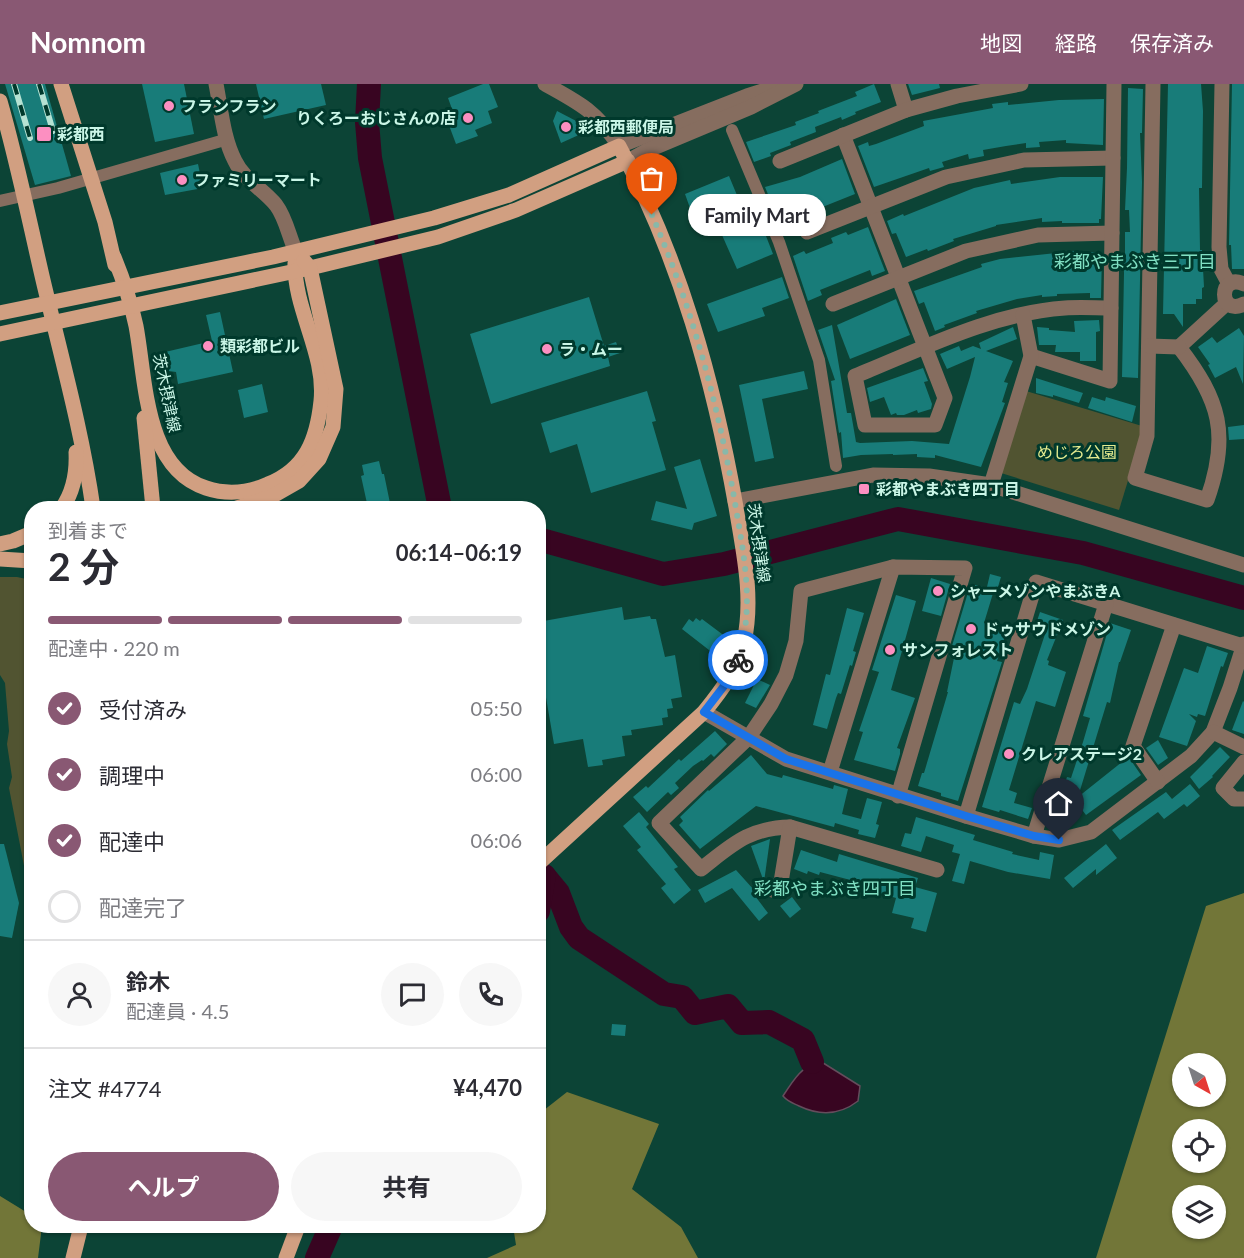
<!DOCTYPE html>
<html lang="ja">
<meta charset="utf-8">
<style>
:root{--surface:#fff;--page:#f7f7f7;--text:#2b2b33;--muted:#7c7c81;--line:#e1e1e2;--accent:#895873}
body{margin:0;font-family:Lato,"Noto Sans JP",sans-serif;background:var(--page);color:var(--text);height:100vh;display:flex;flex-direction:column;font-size:22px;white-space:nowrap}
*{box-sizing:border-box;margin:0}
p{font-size:20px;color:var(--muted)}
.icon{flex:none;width:33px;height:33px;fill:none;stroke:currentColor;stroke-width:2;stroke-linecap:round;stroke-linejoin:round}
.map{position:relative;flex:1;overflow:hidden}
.side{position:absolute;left:24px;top:417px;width:522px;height:732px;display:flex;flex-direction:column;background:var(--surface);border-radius:24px;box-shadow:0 2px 4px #0004}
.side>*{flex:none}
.needle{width:39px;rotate:141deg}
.controls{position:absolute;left:1172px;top:969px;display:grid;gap:12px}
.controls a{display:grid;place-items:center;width:54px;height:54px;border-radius:50%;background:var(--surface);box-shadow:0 2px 4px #0004;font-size:30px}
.pin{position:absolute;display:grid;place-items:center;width:51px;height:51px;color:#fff;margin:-62px -26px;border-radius:50% 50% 50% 0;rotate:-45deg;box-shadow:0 0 6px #0007}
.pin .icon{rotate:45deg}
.courier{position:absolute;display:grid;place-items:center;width:60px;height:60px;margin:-30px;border:4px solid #1a73e8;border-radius:50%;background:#fff;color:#222;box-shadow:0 2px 8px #0007}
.bubble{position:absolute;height:42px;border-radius:21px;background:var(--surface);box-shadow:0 2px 4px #0004;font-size:20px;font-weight:700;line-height:42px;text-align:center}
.summary em{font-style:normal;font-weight:700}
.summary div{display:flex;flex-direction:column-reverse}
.summary{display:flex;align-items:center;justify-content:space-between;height:102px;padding:0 24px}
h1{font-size:39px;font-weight:700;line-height:45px}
.bar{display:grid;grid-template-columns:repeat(4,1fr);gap:9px 6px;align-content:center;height:72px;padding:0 24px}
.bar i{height:8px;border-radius:4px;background:var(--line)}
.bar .active{background:var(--accent)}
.bar p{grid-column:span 4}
.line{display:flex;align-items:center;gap:15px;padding:0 24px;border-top:2px solid var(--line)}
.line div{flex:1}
.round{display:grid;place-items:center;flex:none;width:63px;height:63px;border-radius:32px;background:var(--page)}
ol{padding:0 24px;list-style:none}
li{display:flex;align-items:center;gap:18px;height:66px}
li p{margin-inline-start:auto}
li .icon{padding:6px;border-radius:50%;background:var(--accent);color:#fff;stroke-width:4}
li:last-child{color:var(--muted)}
li i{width:33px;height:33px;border:3px solid var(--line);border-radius:50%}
.action{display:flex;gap:12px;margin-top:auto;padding:12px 24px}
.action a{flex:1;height:69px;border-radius:36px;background:var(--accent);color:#fff;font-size:24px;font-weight:700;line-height:69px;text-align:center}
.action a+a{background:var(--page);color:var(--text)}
header{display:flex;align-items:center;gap:36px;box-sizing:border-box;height:84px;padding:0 30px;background:var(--accent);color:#fff}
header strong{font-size:28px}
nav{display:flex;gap:33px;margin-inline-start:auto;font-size:21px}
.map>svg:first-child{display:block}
.green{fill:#515431}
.forest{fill:#727638;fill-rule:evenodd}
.water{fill:#380521;stroke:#644d5c;stroke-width:1.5}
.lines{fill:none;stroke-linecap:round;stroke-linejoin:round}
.river{stroke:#380521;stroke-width:24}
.building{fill:#187c79}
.pedestrian{stroke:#866d5f;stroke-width:12}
.minor{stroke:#866d5f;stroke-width:15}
.tertiary{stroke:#866d5f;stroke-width:15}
.primary{stroke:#d19f81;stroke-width:15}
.rail-casing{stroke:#b5e2d3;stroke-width:6}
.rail{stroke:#00392c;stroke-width:4;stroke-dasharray:11;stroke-linecap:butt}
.done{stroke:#88b8a9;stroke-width:6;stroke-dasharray:0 10.8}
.route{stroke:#1a73e8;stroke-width:8}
.poi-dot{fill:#fc8fc1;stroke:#00392c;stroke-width:2}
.labels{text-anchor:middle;stroke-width:6;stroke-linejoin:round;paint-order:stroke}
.poi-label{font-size:16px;font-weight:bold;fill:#caf6e7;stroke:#00392c;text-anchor:start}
.street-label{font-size:16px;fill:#caf6e7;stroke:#00392c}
.park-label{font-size:16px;fill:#e5ec90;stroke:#00392c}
.neighbourhood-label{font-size:18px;fill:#80e0c3;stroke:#00392c}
</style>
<header>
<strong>Nomnom</strong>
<nav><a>地図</a><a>経路</a><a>保存済み</a></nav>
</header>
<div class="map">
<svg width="1244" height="1174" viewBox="0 0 1244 1174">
<rect width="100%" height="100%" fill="#0c4436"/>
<!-- green -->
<g class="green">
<polygon points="1026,307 1142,342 1142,351 1119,426 1001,389"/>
<polygon points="0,493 17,493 31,496 31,818 9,704 12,693 7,660 9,647 5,599 0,591"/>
</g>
<!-- forest -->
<g class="forest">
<path d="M1244,809V1174H1096L1206,822ZM1182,980H1215V1012H1182ZM1182,1046H1215V1078H1182ZM1182,1112H1215V1144H1182Z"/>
<polygon points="567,1008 659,1040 632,1105 681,1143 698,1174 487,1174 516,1161 513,1142 538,1142 539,1030"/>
<polygon points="0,1112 31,1131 32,1142 42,1142 38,1174 0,1174"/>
</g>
<!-- water -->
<path class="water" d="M820,977L860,1002L858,1017C840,1031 820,1032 799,1022C793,1019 788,1018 783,1012C792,998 803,980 820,977Z"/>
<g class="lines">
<!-- river -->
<g class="river">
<polyline points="369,0 367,38 370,74 440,424"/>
<polyline points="538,455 663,490 724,480 898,435 1083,469 1244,514"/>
<polyline points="544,792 558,809 571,843 579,854 664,910 682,913 695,929 728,922 742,939 769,938 803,956 812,978"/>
<polyline points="538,827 544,792"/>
<polyline points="317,1174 331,1142"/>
</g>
</g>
<!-- building -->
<g class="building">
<polygon points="5,0 45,0 71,92 35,101"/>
<polygon points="142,0 184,0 194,50 155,58"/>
<polygon points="256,0 321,0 326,21 264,35"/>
<polygon points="483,0 489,0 498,23 488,27 492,39 475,46 478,52 456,60 444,28 452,25 448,14"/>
<polygon points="874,0 881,18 855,28 856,30 842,36 841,33 815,43 816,48 790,58 791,61 770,69 771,72 754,78 746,58 796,41 795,38 819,29 818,27 857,12 855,8"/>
<polygon points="908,0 939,0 940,4 912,11"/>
<polygon points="1168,0 1201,0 1203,27 1202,104 1199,104 1200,166 1202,166 1204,203 1202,204 1202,215 1196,215 1196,220 1183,220 1183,243 1174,230 1163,230"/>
<polygon points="1232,0 1244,0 1244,185 1232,185 1231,161 1229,161"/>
<polygon points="1128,4 1143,5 1142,49 1140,49 1142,98 1138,294 1122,293 1124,189 1123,172 1125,172 1125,148 1130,148 1129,126 1125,126 1127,84"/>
<polygon points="1104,15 1103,61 1066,59 1066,56 1039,58 1040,63 1026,64 1026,59 1006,62 983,66 984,72 969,75 968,70 942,78 944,83 930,87 929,84 874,103 858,62 868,58 869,62 876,60 924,42 923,37 993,24 992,20 1008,18 1008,21 1059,16"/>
<polygon points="557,27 582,40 581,50 561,59 553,37"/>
<polygon points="842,75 855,110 780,140 765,103 800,93"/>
<polygon points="198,80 203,104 165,111 160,89"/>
<polygon points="729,92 739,116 750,111 773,170 737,185 707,117 690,124 685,110"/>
<polygon points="1060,93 1103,93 1101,135 1099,135 1099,139 1062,139 1062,137 1042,138 1042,134 996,141 996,142 953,155 954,157 928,167 927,165 906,173 896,149 892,150 887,137 903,130 904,132 974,104 1010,96 1011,100"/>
<polygon points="868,143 885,187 872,192 870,186 820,206 822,211 808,217 793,172 804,167 806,170 833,159 831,154 846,148 848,151"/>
<polygon points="1075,167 1102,169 1101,214 1090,214 1090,209 1057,210 1057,212 1042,213 1042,211 1017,215 976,227 977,229 944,241 945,243 935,247 924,218 919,220 914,207 982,183 981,180 1000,175"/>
<polygon points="782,193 789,214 762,224 765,232 718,248 707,220"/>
<polygon points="589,213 604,262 616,258 620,269 608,273 610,282 491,320 470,250"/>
<polygon points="896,215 910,251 850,275 837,241"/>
<polygon points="220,228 233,288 178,300 176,288 169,287 165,268 212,257 206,231"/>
<polygon points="1099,236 1100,247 1096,248 1096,277 1080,277 1080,268 1055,268 1056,261 1039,261 1037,243 1049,244 1049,246 1075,248 1074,237"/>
<polygon points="832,241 847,329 851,329 856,358 860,359 912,357 949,360 970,293 975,273 947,285 940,270 959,262 961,267 973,262 981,265 979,259 1013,243 1017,255 986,267 1013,277 1004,298 1008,299 1002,318 1005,319 981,383 935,371 935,374 917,373 917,370 893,371 893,370 861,371 843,374 841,348 839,349 831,297 835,296 818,246"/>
<polygon points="1239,244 1244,252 1243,300 1236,283 1215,294 1208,281 1210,280 1198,263 1212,253 1217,259"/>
<polygon points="923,284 928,297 924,298 932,320 931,325 918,329 917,326 904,331 897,331 896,329 891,331 884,313 870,318 867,304"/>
<polygon points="804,287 808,305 762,315 774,374 755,378 739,301"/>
<polygon points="1036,294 1083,309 1079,319 1053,311 1053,313 1036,309"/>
<polygon points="262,300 268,328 244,334 238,306"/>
<polygon points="647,307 656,337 652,338 666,386 591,409 577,360 550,369 541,339"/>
<polygon points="1092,313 1105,317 1106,313 1136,322 1132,338 1088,324"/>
<polygon points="1244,341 1244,355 1229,356 1228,343"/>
<polygon points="700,375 717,432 694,439 692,446 651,436 656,417 687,425 674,383"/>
<polygon points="379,377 382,390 384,390 391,424 368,424 361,392 364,391 362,381"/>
<polygon points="990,490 1001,493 997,506 987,503"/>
<polygon points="931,494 950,500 941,532 922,527"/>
<polygon points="975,501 994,506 984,539 1007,546 997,577 1002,578 958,717 941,712 941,709 918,702 922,689 924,689 948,608 947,608 954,574 949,572 969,505 974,507"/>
<polygon points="896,511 916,517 891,606 915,614 897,664 900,665 900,670 895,687 854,676 863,648 859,647 879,588 872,586"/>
<polygon points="622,523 624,536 650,532 651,535 656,535 665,573 675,571 682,613 671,615 673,624 667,625 668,633 662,634 663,641 631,646 632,651 622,652 625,672 602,676 603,681 588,683 583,655 554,660 538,567 538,538"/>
<polygon points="847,524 864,529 853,567 856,568 852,582 850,581 841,610 838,609 836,614 827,645 813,641 826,590 830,591"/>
<polygon points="1040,528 1063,536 1047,576 1049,577 1048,581 1066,588 1055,623 1036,617 1009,706 1017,709 1014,719 1032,724 1028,735 1000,726 999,728 982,723 1014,618 1020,620 1027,605 1047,544 1036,540"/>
<polygon points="696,534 700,537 702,535 726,553 723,556 728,560 718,573 682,545 689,535 693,538"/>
<polygon points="1110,539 1131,546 1120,578 1119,578 1110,619 1107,618 1078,713 1127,674 1130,675 1141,691 1086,731 1076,718 1065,744 1049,736 1057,715 1059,716 1067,693 1071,694 1083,658 1090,634 1083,632"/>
<polygon points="1207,562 1228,569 1223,583 1221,582 1205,632 1198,630 1197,633 1189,630 1196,637 1187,662 1159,653 1184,584 1198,589"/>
<polygon points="757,595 770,601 756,624 745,619"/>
<polygon points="1243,617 1244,618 1244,650 1232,646"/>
<polygon points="715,647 727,660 714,673 711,670 703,677 702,676 693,682 675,699 679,704 671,711 668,708 647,728 633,713 646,702 648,704 679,675 681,677"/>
<polygon points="1158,656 1168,674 1158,681 1146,664"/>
<polygon points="1220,663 1230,673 1212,692 1213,693 1199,705 1190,693"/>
<polygon points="751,671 767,690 782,694 783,691 833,705 834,701 848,705 842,730 861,735 867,714 882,718 876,740 879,741 875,754 858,750 859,746 835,739 834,743 756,722 700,765 679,741 683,737 680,733 708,706 709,707"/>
<polygon points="1190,700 1200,712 1187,723 1184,720 1164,735 1158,728 1120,756 1112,746 1166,708 1172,715"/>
<polygon points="639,728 649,740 646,743 678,783 674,785 691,806 674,820 661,804 666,800 637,766 641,763 623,742"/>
<polygon points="916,733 975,751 973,756 1013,768 1012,770 1039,776 1040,768 1054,771 1050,795 1008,788 970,777 964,800 952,797 960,770 952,768 954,761 926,752 921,768 901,762 905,749 911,750"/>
<polygon points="770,755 764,798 751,762"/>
<polygon points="0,760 4,760 19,819 12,854 0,852"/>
<polygon points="1106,760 1117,774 1096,791 1096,785 1073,804 1064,794"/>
<polygon points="801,766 837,778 839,770 918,794 915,803 937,809 926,848 911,844 914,834 892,829 896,814 856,802 858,798 820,788 819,791 808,787 807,790 794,785"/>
<polygon points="736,786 754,806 752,808 768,829 759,837 732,804 705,819 698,806"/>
<polygon points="792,813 801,825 790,834 780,822"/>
<polygon points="612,940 626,941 625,952 611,951"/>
</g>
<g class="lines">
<!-- pedestrian -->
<g class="pedestrian">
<polyline points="732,46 779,158 819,276 836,382"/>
<polyline points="0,117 58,104 221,57"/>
</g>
<!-- minor -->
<g class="minor">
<path d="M216,0C221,25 223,54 235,77C244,96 263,105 276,121C286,134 289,153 296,168"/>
<polyline points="898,0 906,26"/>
<path d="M1153,0L1147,352L1135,394L1207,416C1230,351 1220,316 1179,263L1227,219"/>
<polyline points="1222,0 1219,163 1221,185 1229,200"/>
<path d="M843,51C877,139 911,227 945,314L935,341H865L855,292C922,265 992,229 1065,224C1080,223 1096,224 1111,224"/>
<polyline points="780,77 906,26 957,12 1021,0"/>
<polyline points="807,148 946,93 1024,76 1113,74"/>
<path d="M1244,200C1218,188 1218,233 1244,220"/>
<polyline points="833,220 966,167 1038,151 1112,149"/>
<polyline points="1149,262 1179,263"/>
<polyline points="1031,272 1110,297 1114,0"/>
<polyline points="991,401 1031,272 1023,231"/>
<polyline points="704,628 786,675 966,732 1034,752 1059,756 1091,748 1191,672 1213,648 1230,604 1244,560"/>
<polyline points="1213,648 1244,663"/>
<polyline points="1244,678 1223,704 1234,715 1244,715"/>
<polyline points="830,688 893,483"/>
<polyline points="1158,698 1133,662 1174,541"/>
<path d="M898,712L965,484L893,483L801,507L796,557L786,591L771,620L749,653L659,739L701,785C732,761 748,744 790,743L937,786"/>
<polyline points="966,732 1036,498 1243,562"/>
<polyline points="1034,752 1106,520"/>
<polyline points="772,806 781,798 790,743"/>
</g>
<!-- tertiary -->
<g class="tertiary">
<path d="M545,0C580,19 597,28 619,62L747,12L784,0"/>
<polyline points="628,77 646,67 751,23 796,0"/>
<polyline points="735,417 873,391 929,392 991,401 1244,481"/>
</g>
<!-- primary -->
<g class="primary">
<polyline points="61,0 105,138 115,181"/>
<path d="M0,17C17,76 29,136 43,196C61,272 82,347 93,424"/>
<path d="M114,173C123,195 131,218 136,242C146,295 144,384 206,404C227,411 248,409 268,400C306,385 317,355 321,317C326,270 294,226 295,179"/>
<path d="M0,229L273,173L434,134L509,111L619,62C680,174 714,299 736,423C743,467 754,513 744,558C738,585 721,607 704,628L538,780"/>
<polyline points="0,250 310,184 438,153 516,126 628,77"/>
<polyline points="144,334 153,424"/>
<path d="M62,424C74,407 77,389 76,368"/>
<polyline points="237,424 271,413 299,397 319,375 333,343 336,305 310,184 304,177"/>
<polyline points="0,460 13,457 32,449"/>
<polyline points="0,475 32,477"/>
<polyline points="73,1174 81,1142"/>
<polyline points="286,1174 298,1142"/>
</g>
<defs>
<g id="rail">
<polyline points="14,0 30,54"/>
<polyline points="39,0 53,47"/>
</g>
</defs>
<!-- rail casing -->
<use href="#rail" class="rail-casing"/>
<!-- rail -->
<use href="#rail" class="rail"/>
</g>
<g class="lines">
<!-- done -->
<path class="done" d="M652,131C692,223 718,320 735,419C744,472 755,523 738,576"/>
<!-- route -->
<polyline class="route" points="738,576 724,602 704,628 786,675 966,732 1034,752 1059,756"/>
</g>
<!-- markers -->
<g class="poi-dot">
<circle cx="169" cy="22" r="6"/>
<circle cx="468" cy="34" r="6"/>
<circle cx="566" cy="43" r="6"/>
<rect x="36" y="42" width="16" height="16" rx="3"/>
<circle cx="182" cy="96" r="6"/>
<circle cx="208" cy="262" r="6"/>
<circle cx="547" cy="265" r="6"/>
<rect x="858" y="399" width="12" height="12" rx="3"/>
<circle cx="938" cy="507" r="6"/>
<circle cx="971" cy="545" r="6"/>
<circle cx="890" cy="566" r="6"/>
<circle cx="1009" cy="670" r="6"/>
</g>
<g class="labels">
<!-- poi labels -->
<g class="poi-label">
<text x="181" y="28">フランフラン</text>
<text x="456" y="40" text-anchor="end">りくろーおじさんの店</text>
<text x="578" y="49">彩都西郵便局</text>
<text x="57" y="56">彩都西</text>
<text x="194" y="102">ファミリーマート</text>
<text x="220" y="268">類彩都ビル</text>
<text x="559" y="271">ラ・ムー</text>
<text x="876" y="411">彩都やまぶき四丁目</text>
<text x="950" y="513">シャーメゾンやまぶきA</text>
<text x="983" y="551">ドゥサウドメゾン</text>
<text x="902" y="572">サンフォレスト</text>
<text x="1021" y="676">クレアステージ2</text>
</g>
<!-- street labels -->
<g class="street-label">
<text transform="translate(167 309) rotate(78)" y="6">茨木摂津線</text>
<text transform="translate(759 459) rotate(82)" y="6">茨木摂津線</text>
</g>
<!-- park labels -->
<g class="park-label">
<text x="1077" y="374">めじろ公園</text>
</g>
<!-- neighbourhood labels -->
<g class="neighbourhood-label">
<text x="1135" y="184">彩都やまぶき三丁目</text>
<text x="835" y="811">彩都やまぶき四丁目</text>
</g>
</g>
</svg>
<div class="controls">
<a><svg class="needle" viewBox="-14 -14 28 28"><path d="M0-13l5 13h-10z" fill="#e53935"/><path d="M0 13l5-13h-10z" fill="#7c7c81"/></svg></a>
<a><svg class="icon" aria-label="locate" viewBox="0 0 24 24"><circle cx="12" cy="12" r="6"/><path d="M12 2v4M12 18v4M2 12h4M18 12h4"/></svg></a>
<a><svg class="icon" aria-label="layers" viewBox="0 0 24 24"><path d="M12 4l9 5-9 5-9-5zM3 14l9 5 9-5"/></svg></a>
</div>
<div class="pin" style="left:652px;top:131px;background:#ea580c"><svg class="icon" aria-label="bag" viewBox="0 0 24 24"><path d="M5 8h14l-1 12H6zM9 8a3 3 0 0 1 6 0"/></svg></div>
<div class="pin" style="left:1059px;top:756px;background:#1f2937"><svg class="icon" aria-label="home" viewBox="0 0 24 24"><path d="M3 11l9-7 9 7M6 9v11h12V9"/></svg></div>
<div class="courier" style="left:738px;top:576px"><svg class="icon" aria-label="bike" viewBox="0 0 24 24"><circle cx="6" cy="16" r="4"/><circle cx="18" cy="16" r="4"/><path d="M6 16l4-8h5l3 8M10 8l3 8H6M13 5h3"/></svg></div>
<div class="bubble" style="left:688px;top:110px;width:138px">Family Mart</div>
<section class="side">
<div class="summary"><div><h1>2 分</h1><p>到着まで</p></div><em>06:14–06:19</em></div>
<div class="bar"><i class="active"></i><i class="active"></i><i class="active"></i><i></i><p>配達中 · 220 m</p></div>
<ol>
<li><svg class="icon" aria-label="check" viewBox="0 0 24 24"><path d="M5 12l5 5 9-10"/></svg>受付済み<p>05:50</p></li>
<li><svg class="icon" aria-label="check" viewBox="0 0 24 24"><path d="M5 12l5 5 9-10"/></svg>調理中<p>06:00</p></li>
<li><svg class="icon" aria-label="check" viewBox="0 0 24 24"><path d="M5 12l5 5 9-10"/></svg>配達中<p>06:06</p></li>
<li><i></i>配達完了</li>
</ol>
<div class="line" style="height:108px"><a class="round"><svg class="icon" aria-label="person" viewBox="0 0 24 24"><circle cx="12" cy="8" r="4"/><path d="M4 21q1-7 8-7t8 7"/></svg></a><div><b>鈴木</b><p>配達員 · 4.5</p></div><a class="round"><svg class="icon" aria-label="chat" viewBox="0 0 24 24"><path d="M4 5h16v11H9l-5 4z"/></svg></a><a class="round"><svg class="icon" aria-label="phone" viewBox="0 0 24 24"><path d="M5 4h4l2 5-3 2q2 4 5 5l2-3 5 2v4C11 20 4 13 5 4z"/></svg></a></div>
<div class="line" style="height:78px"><div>注文 #4774</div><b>¥4,470</b></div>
<div class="action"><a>ヘルプ</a><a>共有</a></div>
</section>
</div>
